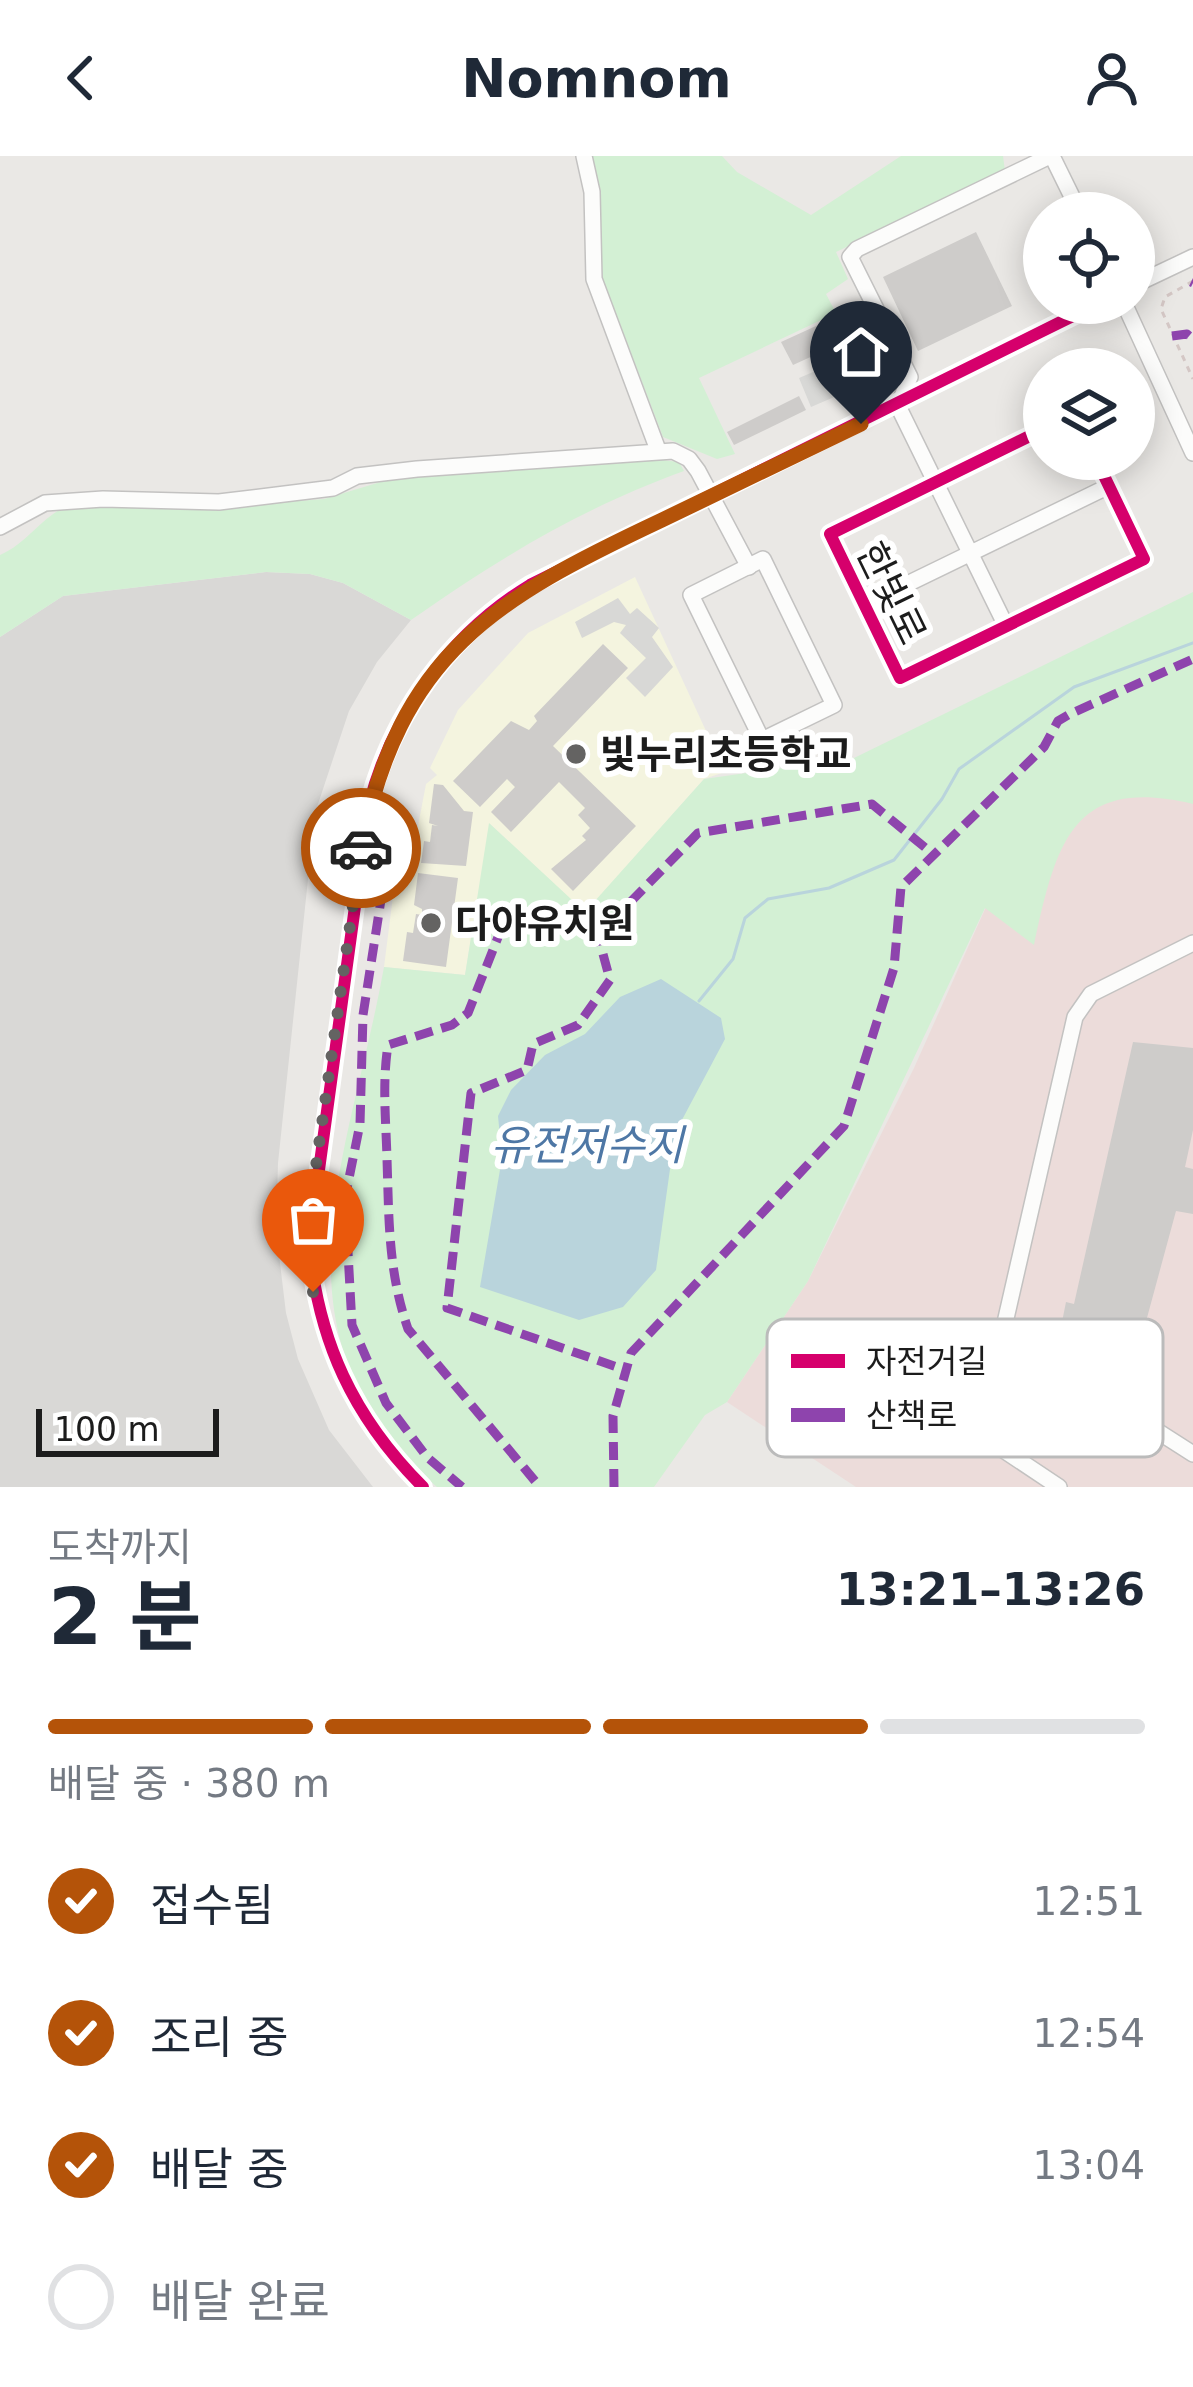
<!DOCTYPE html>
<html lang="ko">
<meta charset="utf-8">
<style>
:root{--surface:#fff;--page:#f2f2f3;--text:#1f2937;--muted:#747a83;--line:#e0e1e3;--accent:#b45309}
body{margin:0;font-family:"DejaVu Sans","Noto Sans KR",sans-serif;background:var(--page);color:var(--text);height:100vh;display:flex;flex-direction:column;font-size:45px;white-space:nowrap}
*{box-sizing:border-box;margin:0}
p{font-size:39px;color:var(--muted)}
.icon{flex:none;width:66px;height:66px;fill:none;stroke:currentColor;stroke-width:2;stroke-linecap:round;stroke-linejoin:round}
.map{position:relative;height:1331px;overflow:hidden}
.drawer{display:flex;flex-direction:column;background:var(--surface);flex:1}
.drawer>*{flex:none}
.controls{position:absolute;left:1023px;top:36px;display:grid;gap:24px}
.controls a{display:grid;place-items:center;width:132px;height:132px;border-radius:50%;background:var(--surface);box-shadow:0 6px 30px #0003;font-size:60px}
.scale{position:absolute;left:36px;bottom:30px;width:183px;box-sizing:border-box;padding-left:12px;border:6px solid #1c1c1c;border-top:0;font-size:33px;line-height:42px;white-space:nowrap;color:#1c1c1c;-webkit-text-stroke:9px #fff;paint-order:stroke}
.pin{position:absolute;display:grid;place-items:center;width:102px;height:102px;color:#fff;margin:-123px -51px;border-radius:50% 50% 50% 0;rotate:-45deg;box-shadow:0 0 12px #0007}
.pin .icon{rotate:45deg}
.courier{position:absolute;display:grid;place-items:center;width:120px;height:120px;margin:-60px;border:9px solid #b45309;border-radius:50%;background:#fff;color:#222;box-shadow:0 3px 15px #0007}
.head em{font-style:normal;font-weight:700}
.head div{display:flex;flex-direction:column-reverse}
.head{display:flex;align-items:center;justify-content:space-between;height:204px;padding:0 48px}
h1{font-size:78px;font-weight:700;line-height:90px}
.bar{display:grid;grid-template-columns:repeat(4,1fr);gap:18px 12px;align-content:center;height:144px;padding:0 48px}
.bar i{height:15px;border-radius:9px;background:var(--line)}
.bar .on{background:var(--accent)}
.bar p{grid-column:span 4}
ol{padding:0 48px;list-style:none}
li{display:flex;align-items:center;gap:36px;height:132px}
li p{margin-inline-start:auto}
li .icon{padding:12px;border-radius:50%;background:var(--accent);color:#fff;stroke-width:4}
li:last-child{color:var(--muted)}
li i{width:66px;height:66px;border:6px solid var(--line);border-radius:50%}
header{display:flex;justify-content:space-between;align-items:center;height:156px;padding:0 48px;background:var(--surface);font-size:54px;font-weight:700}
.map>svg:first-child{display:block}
.residential{fill:#d9d8d6}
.commercial{fill:#ecdcda}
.education{fill:#f4f4df}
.religious{fill:#d8d8d6}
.park{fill:#d3f0d4}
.water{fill:#b9d4dc}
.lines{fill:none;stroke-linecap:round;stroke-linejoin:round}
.stream{stroke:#b9d4dc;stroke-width:3}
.building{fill:#ceccca}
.minor-casing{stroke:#c3c2c1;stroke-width:18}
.path{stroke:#d4c7c5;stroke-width:3;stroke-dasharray:6 6;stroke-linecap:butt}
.minor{stroke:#fcfcfb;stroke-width:15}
.quiet{stroke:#8e44ad;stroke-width:9;stroke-dasharray:18 9;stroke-linecap:butt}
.cycleway-casing{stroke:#fff;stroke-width:20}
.cycleway{stroke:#d6006c;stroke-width:12}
.done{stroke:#646362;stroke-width:12;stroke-dasharray:0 21.6}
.route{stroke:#b45309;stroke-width:15}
.poi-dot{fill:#646362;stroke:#fff;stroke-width:4.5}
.labels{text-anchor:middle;stroke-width:12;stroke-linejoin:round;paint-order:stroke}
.street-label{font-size:39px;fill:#1c1c1c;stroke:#fff}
.poi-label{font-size:39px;font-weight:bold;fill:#1c1c1c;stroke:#fff;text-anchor:start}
.water-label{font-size:42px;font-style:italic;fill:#4e77a5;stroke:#fff}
.key{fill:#fff;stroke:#bbb;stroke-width:3}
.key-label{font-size:33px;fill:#1c1c1c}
</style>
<header><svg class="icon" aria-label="back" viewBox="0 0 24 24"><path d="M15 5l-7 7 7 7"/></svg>Nomnom<svg class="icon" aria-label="person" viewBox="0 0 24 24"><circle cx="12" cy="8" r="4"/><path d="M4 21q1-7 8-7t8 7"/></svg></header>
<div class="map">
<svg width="1193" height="1331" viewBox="0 0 1193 1331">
<rect width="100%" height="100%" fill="#eae8e5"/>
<!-- residential -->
<polygon class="residential" points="266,416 310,418 343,427 411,464 377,506 349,555 315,657 278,1007 276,1074 286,1157 298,1203 329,1274 373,1331 0,1331 0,481 63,440"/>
<!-- commercial -->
<polygon class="commercial" points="1193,535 1193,1331 856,1331 727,1246 808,1125 914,912 1036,639"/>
<!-- education -->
<polygon class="education" points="635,421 725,616 704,623 585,757 490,668 465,819 384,811 399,693 414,691 426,628 437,619 430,612 458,554 528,477"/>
<!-- religious -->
<g class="religious">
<polygon points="860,196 864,205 874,200 878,208 866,217 869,226 811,251 799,222"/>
<polygon points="618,442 630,458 637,452 659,472 652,481 673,511 645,541 626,522 646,502 620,477 626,469 614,466 582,482 575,466"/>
</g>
<!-- park -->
<g class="park">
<polygon points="590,0 722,0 737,16 811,59 901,0 1003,0 1005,15 836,96 848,123 826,138 836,157 699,222 735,298 717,303 663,281 599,113"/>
<path d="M653,303L679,306L684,315C578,354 503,400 411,464L343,427L310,418L266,416L63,440L0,481V399C26,388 38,365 63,352L249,349L324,343L397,321Z"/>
<path d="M1193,436V648C1072,619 1056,688 1034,789L985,752L808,1125L727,1246L705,1259L654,1331H437C260,1178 350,1002 384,811L465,819L489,667L585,756L704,623L854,602Z"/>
</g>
<!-- water -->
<polygon class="water" points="661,823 721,862 725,883 675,977 656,1114 623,1151 579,1164 480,1131 502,1002 498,960 511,934 545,899 585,878 620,841"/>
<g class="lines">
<!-- stream -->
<polyline class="stream" points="699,845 733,803 745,762 768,743 829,732 894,704 942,643 959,613 1074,531 1193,487"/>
</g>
<!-- building -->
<g class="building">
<polygon points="976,76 1012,150 918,195 883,121"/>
<polygon points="840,159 852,182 793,209 781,186"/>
<polygon points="799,240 806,254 734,289 727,276"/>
<polygon points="603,488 628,512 553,590 636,670 573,735 551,713 586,684 582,680 590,672 578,659 585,652 559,626 511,676 491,656 515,631 507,623 480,651 453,625 511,565 529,574 537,565 534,560"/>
<polygon points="434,628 443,629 464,655 473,656 466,710 421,707 424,685 430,686 432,669 438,670 429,667"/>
<polygon points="418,717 458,722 446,811 403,805 407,776 413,777 416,758 422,759 422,753 414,749"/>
<polygon points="1133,886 1193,892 1193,974 1185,1011 1193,1013 1193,1058 1176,1055 1135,1206 1079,1194 1081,1186 1059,1181 1066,1146 1074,1148"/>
</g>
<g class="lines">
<defs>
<g id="minor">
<polyline points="584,0 592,36 594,123 658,294"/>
<polyline points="1052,0 1080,57"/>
<polyline points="1134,129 1193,101"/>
<polyline points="1124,147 1193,297"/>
<polyline points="1044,273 830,378 900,522 1144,403 1096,303"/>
<polyline points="0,371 45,347 103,343 219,346 333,332 357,320 417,313 673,295 689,303 698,315 749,411"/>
<polygon points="763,403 834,549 762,584 691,439"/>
<polyline points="864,449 1109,330"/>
<polyline points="1006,470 898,250 910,221 850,101 857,93 1050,0"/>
<polyline points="1004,1177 1193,1298"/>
<path d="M423,1331C353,1261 318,1185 309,1087L369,648C393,557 450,478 530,429L1099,147"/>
<polyline points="1059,1331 984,1281 982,1267 1075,861 1091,838 1193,787"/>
</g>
</defs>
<!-- minor casing -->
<use href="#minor" class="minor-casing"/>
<!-- path -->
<polyline class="path" points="1193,125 1165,141 1161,153 1193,223"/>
<!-- minor -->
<use href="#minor" class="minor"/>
<!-- quiet -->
<g class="quiet">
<polyline points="1191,126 1193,127"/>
<polyline points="1172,180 1187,178 1193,183"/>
<polyline points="369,648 395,654 363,859 360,968 345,1042 352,1169 386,1247 427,1301 462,1331"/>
<polyline points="596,772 610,824 578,869 533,888 527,914 471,937 447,1152 623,1213"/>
<path d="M535,1325L408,1173C388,1115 389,1063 387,1003C386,964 382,928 388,889L452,869L468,857L506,761L588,774L607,770L698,677L872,648L933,698"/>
<polyline points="614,1331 613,1260 631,1197 844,970 894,812 901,731 1044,591 1058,565 1070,558 1193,503"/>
</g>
<defs>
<g id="cycleway">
<polyline points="1044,273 830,378 900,522 1144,403 1096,303"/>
<path d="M423,1331C353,1261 318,1185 309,1087L369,648C393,557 450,478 530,429L1099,147"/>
</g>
</defs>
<!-- cycleway casing -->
<use href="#cycleway" class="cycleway-casing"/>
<!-- cycleway -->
<use href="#cycleway" class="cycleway"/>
</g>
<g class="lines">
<!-- done -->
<polyline class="done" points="313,1136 310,1052 361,692"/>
<!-- route -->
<path class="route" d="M361,692C399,498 494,443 662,364C728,332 795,300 861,268"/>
</g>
<!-- markers -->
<g class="poi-dot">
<circle cx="576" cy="598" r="12"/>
<circle cx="431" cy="767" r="12"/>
</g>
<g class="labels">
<!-- street labels -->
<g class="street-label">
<text transform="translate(892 437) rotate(64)" y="14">한빛로</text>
</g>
<!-- poi labels -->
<g class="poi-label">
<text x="600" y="612">빛누리초등학교</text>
<text x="455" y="781">다야유치원</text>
</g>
<!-- water labels -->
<g class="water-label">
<text x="587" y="1004">유전저수지</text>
</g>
</g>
<!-- legend -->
<rect x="767" y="1163" width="396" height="138" rx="18" class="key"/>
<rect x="791" y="1198" width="54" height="14" fill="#d6006c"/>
<rect x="791" y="1252" width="54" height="14" fill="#8e44ad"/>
<g class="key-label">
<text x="866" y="1217">자전거길</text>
<text x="866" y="1271">산책로</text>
</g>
</svg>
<div class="controls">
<a><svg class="icon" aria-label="locate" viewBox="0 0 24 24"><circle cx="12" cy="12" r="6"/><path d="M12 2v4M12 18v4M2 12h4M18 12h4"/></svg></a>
<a><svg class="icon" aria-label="layers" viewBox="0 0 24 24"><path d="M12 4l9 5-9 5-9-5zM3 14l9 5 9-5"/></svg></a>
</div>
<div class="scale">100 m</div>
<div class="pin" style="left:313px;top:1136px;background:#ea580c"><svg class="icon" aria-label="bag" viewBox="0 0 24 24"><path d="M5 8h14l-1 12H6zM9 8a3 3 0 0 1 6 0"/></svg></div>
<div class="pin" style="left:861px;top:268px;background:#1f2937"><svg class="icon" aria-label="home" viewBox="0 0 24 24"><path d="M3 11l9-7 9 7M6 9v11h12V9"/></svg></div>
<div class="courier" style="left:361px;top:692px"><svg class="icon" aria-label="car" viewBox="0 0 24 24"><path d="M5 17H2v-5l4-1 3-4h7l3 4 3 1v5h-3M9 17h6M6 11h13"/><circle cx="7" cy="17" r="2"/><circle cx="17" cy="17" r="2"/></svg></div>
</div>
<section class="drawer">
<div class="head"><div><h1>2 분</h1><p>도착까지</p></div><em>13:21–13:26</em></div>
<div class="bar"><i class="on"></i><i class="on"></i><i class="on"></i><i></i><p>배달 중 · 380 m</p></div>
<ol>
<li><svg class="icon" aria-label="check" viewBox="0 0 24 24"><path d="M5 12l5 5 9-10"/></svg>접수됨<p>12:51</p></li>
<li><svg class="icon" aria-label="check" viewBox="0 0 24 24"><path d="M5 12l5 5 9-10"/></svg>조리 중<p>12:54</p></li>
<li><svg class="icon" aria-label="check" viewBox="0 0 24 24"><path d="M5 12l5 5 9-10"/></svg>배달 중<p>13:04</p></li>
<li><i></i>배달 완료</li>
</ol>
</section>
